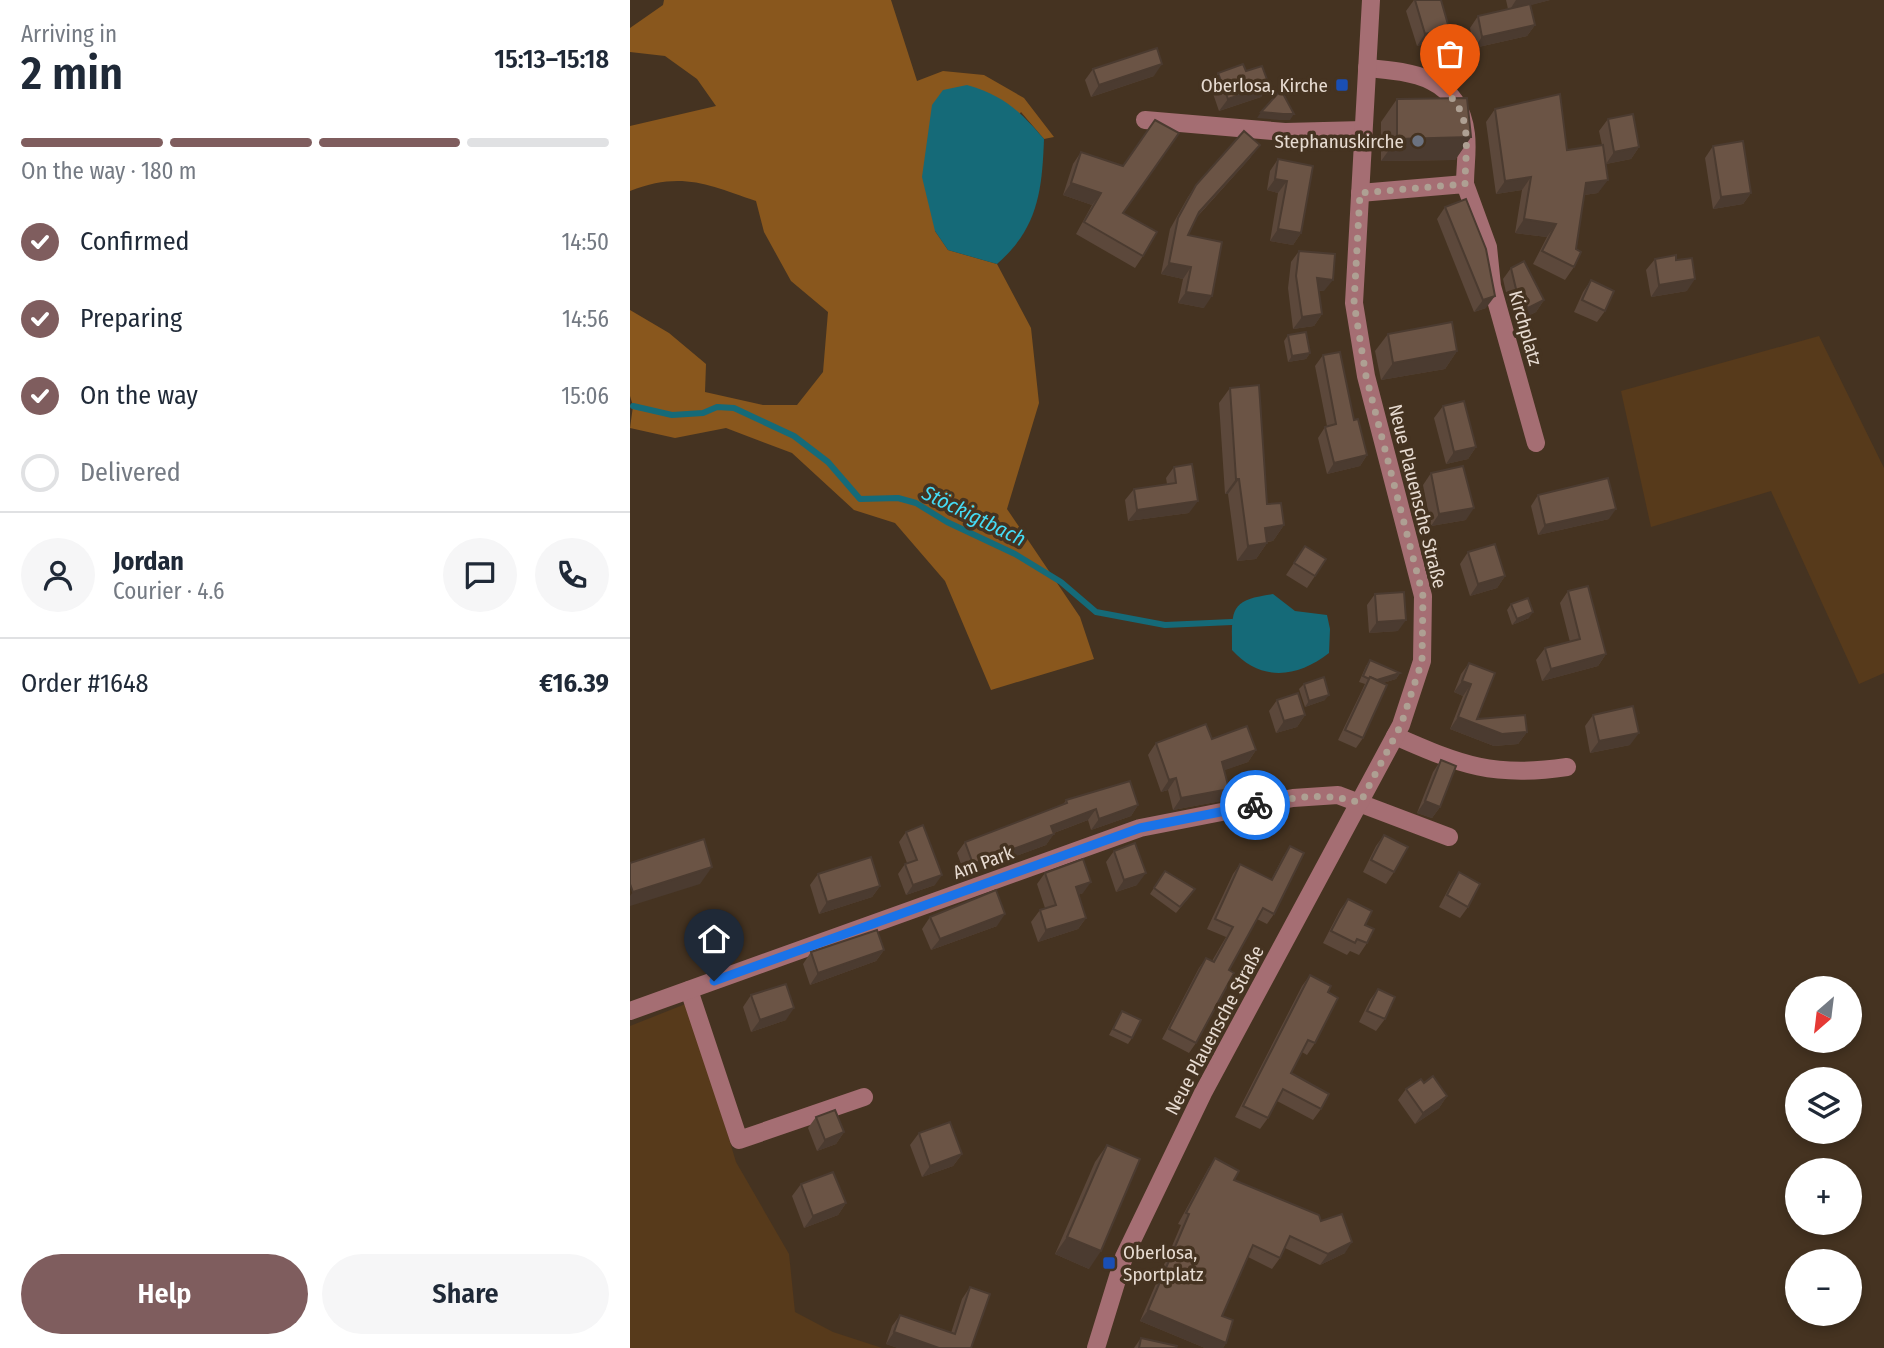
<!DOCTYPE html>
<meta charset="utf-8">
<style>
:root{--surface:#fff;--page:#f6f6f7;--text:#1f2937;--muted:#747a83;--line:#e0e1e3;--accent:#7f5d5e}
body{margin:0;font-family:"Fira Sans Condensed",sans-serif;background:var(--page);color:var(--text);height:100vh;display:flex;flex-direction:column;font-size:26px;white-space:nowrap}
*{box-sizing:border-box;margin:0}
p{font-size:23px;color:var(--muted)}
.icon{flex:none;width:38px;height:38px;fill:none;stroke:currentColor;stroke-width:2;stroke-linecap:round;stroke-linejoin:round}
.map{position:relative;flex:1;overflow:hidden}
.panel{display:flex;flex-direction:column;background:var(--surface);width:630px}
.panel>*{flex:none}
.needle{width:46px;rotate:208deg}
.tools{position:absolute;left:1155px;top:976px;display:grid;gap:14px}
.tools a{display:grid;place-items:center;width:77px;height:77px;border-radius:50%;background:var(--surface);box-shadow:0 4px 10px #0003;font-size:35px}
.pin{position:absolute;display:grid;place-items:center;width:60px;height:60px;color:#fff;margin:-72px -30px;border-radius:50% 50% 50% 0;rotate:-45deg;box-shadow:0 0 7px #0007}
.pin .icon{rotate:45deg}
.courier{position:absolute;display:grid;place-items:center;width:70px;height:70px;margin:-35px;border:5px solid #1a73e8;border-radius:50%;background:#fff;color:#222;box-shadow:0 2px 9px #0007}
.headline em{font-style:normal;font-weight:600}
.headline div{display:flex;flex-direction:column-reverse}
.headline{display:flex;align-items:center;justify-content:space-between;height:119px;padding:0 21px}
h1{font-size:46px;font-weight:600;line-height:52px}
.bar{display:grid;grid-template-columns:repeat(4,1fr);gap:10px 7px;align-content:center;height:84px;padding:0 21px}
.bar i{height:9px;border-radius:5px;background:var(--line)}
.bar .current{background:var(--accent)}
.bar p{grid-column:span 4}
.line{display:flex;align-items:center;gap:18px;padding:0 21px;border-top:2px solid var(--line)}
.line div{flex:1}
.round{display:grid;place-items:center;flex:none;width:74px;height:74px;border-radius:37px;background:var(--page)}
ol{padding:0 21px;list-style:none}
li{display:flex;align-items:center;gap:21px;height:77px}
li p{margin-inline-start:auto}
li .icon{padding:7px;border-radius:50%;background:var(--accent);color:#fff;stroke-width:4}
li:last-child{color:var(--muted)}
li i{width:38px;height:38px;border:4px solid var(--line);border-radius:50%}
.cta{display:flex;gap:14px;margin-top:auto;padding:14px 21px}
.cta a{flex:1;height:80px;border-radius:42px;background:var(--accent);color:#fff;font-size:28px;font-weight:600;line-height:80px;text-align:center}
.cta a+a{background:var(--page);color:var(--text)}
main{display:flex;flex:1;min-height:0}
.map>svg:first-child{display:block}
.green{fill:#573a1b}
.forest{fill:#89571d}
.water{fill:#156a78}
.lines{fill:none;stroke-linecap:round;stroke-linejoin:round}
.stream{stroke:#156a78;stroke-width:6}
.minor{stroke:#a56e73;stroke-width:18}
.wall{fill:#5c483b}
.shaded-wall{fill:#4b3b30}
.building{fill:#6b5445;stroke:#4b3b30;stroke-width:2}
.done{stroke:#aea093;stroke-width:7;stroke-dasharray:0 12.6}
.route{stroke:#1a73e8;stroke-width:9}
.transit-dot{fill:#1a4fb4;stroke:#453321;stroke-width:2.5}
.worship-dot{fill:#6b7280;stroke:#453321;stroke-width:2.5}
.labels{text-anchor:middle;stroke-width:7;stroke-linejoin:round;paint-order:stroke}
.poi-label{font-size:19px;fill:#e7dbd1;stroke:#453321;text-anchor:end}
.street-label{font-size:19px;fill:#e7dbd1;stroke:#453321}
.water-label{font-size:21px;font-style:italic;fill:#45dcf6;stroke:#453321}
</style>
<main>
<section class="panel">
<div class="headline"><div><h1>2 min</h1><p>Arriving in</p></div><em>15:13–15:18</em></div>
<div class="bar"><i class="current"></i><i class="current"></i><i class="current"></i><i></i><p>On the way · 180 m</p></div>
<ol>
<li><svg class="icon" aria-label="check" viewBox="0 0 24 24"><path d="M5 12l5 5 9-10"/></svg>Confirmed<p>14:50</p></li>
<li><svg class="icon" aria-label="check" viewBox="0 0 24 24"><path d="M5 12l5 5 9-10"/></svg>Preparing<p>14:56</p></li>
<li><svg class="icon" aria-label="check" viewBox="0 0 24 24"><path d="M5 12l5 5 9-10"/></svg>On the way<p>15:06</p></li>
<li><i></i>Delivered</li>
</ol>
<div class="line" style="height:126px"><a class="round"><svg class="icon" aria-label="person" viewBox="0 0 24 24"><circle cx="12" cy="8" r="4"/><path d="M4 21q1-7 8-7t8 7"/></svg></a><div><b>Jordan</b><p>Courier · 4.6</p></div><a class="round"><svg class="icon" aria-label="chat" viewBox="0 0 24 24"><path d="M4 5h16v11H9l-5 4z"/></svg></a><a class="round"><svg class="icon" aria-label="phone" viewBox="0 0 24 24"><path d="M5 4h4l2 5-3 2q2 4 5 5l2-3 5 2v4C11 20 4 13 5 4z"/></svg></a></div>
<div class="line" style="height:91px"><div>Order #1648</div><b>€16.39</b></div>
<div class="cta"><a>Help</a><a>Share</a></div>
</section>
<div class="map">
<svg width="1254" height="1348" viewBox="0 0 1254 1348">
<rect width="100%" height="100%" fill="#453321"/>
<!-- green -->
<g class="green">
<polygon points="1189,336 1254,468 1254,673 1229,684 1141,491 1021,527 991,391"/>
<polygon points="58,1003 106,1162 159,1254 165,1312 203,1332 252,1348 0,1348 0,1026"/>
</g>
<!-- forest -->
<path class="forest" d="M34,0H261L287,81L313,71L354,75L394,98L424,137L414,139L391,112L305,231L318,250L367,264L401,328L409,403L377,509L450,617L464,659L361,690L315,581L265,523L224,510L162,453L96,428L45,438L0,428L3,406L0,396V310L39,333L76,364L75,392L133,405H167L193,372L198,312L161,281L134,232L126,201C78,184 50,171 0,191V126L86,106L67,79L35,56L0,52V28L33,5Z"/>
<!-- water -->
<g class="water">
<path d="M337,85C374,96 389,110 414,139C412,191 408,228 367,264L318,250L305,231L292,177L302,105L313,90Z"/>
<path d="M643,594L665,611L697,615L700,629L699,653C667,678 631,682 602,650C602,609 599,600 643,594Z"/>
</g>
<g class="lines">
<!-- stream -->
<polyline class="stream" points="3,406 42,415 73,413 87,407 104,408 164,436 198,462 230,499 268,498 286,503 317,522 385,554 431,582 466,612 535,625 602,622"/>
<!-- minor -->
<g class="minor">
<path d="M737,68C784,72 829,77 836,134C838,150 835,167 835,184"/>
<polyline points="515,120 655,132 733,130"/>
<polyline points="730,193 835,184 858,247 862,286 906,443"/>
<path d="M765,736C831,765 864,778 937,767"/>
<polyline points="59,990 109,1140 234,1097"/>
<polyline points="0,1011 510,828 663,798 708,795 819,837"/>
<polyline points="466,1348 494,1257 573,1093 771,725 792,661 793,596 736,376 724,303 741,0"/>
</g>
</g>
<!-- wall -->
<g class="wall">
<polygon points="784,0 811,0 811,39 787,46 776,11"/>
<polygon points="876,0 920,0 900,5 905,25 897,36 844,48 840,28 848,16 878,9"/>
<polygon points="463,69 524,76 461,97 455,80"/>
<polygon points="616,71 639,85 631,97 589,111 580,85 588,73"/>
<polygon points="767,99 841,137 825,160 751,161 751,122"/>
<polygon points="865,109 937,150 972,145 969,131 978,119 1009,147 1001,159 976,164 968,193 954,195 944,267 935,280 903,264 917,237 885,233 892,190 866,194 856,122"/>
<polygon points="1083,146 1121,193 1113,204 1083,209 1075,158"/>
<polygon points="451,152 513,256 505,268 446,234 462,205 433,195 443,164"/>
<polygon points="621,157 567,217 558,235 574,308 548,303 553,279 531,274 540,229 558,197 566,185"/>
<polygon points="648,159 683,166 671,233 663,245 640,241 648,193 637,190 640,171"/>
<polygon points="815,207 856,308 844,312 807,219"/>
<polygon points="669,251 694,291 689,291 692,314 684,326 663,329 658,288 661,262"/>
<polygon points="1025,259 1046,260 1057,291 1021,297 1016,270"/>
<polygon points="881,268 914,300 906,312 890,320 878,301 873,279"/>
<polygon points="961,280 975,311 967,322 944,312 953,292"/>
<polygon points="758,334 827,351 815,369 751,380 745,351"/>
<polygon points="658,335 680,353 676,359 658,362 654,341"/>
<polygon points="693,355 724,420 737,455 730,466 697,474 688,438 695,427 697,426 685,366"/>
<polygon points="600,388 637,504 654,525 643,541 637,542 637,543 626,559 607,561 598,494 595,494 589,403"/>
<polygon points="813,406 846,447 838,459 816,464 804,418"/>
<polygon points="544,467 559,513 498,521 495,500 504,489 537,484 536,478"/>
<polygon points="801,473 836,520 801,526 793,485"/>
<polygon points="908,495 979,519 908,535 901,506"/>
<polygon points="675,546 685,576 677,588 656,575"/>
<polygon points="838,552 875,576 867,588 840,596 830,564"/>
<polygon points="938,591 976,654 968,666 912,681 906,660 915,648 940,642 930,603"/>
<polygon points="745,594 768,631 739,633 737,605"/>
<polygon points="881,604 899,618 882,625 877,610"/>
<polygon points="740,660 770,673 766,679 753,683 733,738 726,748 708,740 735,684 729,682 736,666"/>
<polygon points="839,663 847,719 897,732 888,744 864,746 820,729 833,696 824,692 831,674"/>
<polygon points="674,684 695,700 675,707 669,689"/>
<polygon points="647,700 675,715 667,727 646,733 639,711"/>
<polygon points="963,715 1000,745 960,753 955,726"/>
<polygon points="582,739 626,750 618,762 594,770 599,789 591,801 543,810 538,790 531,792 518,755 526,743"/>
<polygon points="811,760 810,807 802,818 787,813 803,772"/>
<polygon points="436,800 508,805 501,816 461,830 458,820 424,833 416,845 335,875 327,853 335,842 433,805"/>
<polygon points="276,832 305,885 276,895 268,874 275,864 277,863 269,842"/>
<polygon points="754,835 764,872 756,884 733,872 746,846"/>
<polygon points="660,846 644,914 637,924 627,919 599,970 566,1043 559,1053 532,1039 569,968 576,958 582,961 596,937 577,929 603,874 610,864 641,880 653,857"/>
<polygon points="484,851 507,885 486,892 476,862"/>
<polygon points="535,871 561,895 546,913 520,894"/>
<polygon points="829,872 838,907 830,918 809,907 821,884"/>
<polygon points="415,873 453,893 448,895 456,918 448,929 408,942 401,922 410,910 415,908 407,884"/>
<polygon points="188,874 250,886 242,897 189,914 180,885"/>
<polygon points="718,899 735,925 737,943 729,955 720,951 717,955 693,943 710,910"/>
<polygon points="300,917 367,926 301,950 292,929"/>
<polygon points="254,950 246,961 180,985 173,964 181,952"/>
<polygon points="680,975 698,992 685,1043 677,1055 672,1052 661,1073 691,1109 683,1120 647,1101 638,1118 630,1129 605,1117 672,986"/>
<polygon points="748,989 755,1019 746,1031 729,1022 740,1000"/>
<polygon points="121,995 156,1020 121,1032 113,1007"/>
<polygon points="492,1011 502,1038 498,1044 479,1035"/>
<polygon points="794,1083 817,1096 809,1108 785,1124 768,1100 776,1089"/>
<polygon points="186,1117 214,1132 206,1144 187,1151 178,1128"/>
<polygon points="289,1133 332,1154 323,1166 292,1177 280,1145"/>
<polygon points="477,1145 459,1269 425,1254 465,1162"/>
<polygon points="585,1158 604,1180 691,1221 715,1253 690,1265 655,1248 650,1258 642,1269 618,1257 592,1316 596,1343 593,1348 575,1348 510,1321 551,1225 548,1224 578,1169"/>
<polygon points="171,1184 216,1203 208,1215 174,1228 162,1196"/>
<polygon points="340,1287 341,1348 268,1348 256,1344 262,1326 270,1315 321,1333 332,1299"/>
<polygon points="511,1338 546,1348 504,1348"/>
</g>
<!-- shaded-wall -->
<g class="shaded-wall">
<polygon points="886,0 920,0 879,11"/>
<polygon points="905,25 897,36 844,48 852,37"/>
<polygon points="819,28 811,39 787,46 795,34"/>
<polygon points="532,64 524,76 461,97 469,85"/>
<polygon points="639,85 631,97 589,111 598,99"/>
<polygon points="631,112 664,114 660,120 649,120 627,118"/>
<polygon points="841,137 825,160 751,161 767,139"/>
<polygon points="630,145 621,157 561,223 569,212"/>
<polygon points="1009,147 1001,159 976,164 984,152"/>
<polygon points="901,177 892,190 866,194 875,181"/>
<polygon points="645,179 657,181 648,193 637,190"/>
<polygon points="978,180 968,193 947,196 956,183"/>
<polygon points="441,183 471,193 462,205 433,195"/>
<polygon points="1121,193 1113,204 1083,209 1091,197"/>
<polygon points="894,219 926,224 917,237 885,233"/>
<polygon points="648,229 671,233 663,245 640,241"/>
<polygon points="539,263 561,267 553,279 531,274"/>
<polygon points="687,278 703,280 694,291 679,290"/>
<polygon points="1065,279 1057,291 1021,297 1029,285"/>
<polygon points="556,292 582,296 574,308 548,303"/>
<polygon points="865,296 856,308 844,312 853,300"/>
<polygon points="914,300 906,312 890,320 898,308"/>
<polygon points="692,314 684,326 663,329 672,317"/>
<polygon points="827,351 815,369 751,380 763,363"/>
<polygon points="680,353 676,359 658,362 662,356"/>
<polygon points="846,447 838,459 816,464 824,452"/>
<polygon points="737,455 730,466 697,474 704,463"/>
<polygon points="606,479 609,479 598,494 595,494"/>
<polygon points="568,501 559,513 498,521 507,510"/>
<polygon points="844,508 836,520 801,526 809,514"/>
<polygon points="986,509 979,519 908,535 915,525"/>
<polygon points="654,525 643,541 624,543 635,528"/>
<polygon points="637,543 626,559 607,561 618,546"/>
<polygon points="875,576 867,588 840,596 848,584"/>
<polygon points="903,612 899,618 882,625 887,619"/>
<polygon points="776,620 768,631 739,633 747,622"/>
<polygon points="976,654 968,666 912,681 921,669"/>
<polygon points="770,673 766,679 740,687 744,681"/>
<polygon points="832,681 841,684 833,696 824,692"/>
<polygon points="699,695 695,700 675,707 679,701"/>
<polygon points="675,715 667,727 646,733 654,721"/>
<polygon points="828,717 897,732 888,744 864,746 820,729"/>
<polygon points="1009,733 1000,745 960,753 969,741"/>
<polygon points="626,750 618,762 584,774 592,762"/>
<polygon points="546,778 538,790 531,792 539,780"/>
<polygon points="599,789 591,801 543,810 551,798"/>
<polygon points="795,801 810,807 802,818 787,813"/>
<polygon points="508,805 501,816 461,830 469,819"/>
<polygon points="466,809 458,820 413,837 421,826"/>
<polygon points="424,834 416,845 335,875 343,864"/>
<polygon points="82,867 70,884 0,906 0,896 3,892"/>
<polygon points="516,873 507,885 486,892 494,880"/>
<polygon points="312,875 305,885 276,895 283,885"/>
<polygon points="461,882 453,893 438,899 446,887"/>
<polygon points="250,886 242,897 189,914 197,902"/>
<polygon points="375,914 367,926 301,950 310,939"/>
<polygon points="456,918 448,929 408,942 416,930"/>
<polygon points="254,950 246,961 180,985 188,973"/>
<polygon points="164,1008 156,1020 121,1032 130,1020"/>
<polygon points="817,1096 809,1108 785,1124 793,1113"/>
<polygon points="214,1132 206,1144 187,1151 195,1140"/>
<polygon points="332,1154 323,1166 292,1177 300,1166"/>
<polygon points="216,1203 208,1215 174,1228 183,1216"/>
<polygon points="437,1237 471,1251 459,1269 425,1254"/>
<polygon points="722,1242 715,1253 690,1265 698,1254"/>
<polygon points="518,1310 596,1343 593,1348 575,1348 510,1321"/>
<polygon points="264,1332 309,1348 268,1348 256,1344"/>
</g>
<!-- building -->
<g class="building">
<polygon points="785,0 811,0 819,28 795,34"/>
<polygon points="900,4 905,25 852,37 848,16"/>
<polygon points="527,48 532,64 469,85 463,69"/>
<polygon points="613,64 616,71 632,66 639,85 598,99 588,73"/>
<polygon points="651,90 664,114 653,114 631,112"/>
<polygon points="930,94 937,150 973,145 978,180 956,183 946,249 951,252 944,267 912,251 926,224 894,219 901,177 875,181 865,109"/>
<polygon points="837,98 841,137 767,139 767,99"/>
<polygon points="1003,114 1009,147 984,152 978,119"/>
<polygon points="525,120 549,133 493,213 527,232 513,256 454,222 471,193 441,183 451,152 493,166"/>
<polygon points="614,131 630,145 569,212 558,235 592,242 582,296 556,292 561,267 539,263 548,218 566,185"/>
<polygon points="1113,141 1121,193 1091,197 1083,146"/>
<polygon points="648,159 683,166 671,233 648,229 657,181 645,179"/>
<polygon points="836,199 856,249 865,296 853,300 815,207"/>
<polygon points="669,251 705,254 703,280 687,278 692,314 672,317 666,276"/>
<polygon points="1046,255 1046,260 1062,258 1065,279 1029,285 1025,259"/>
<polygon points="894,261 914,300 898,308 886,289 881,268"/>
<polygon points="961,280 984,291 975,311 952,300"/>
<polygon points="822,322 827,351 763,363 758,334"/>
<polygon points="676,332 680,353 662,356 658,335"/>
<polygon points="710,352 724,420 728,419 737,455 704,463 695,427 706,424 693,355"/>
<polygon points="629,385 637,504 651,503 654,525 635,528 637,543 618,546 609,479 606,479 600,388"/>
<polygon points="834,401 846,447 824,452 813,406"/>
<polygon points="562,464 568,501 507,510 504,489 546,483 544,467"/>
<polygon points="833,466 844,508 809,514 801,473"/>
<polygon points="978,478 986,509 915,525 908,495"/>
<polygon points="865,544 875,576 848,584 838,552"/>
<polygon points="675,546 696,559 685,576 664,563"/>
<polygon points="958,586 976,654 921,669 915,648 950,639 938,591"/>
<polygon points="774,592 776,620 747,622 745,594"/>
<polygon points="898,598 903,612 887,619 881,604"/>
<polygon points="740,660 770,673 747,680 740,677 739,679 733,676"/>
<polygon points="839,663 865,673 847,719 895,715 897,732 872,734 828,717 841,684 832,681"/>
<polygon points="694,677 699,695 679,701 674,684"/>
<polygon points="740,677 757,685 733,738 715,730"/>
<polygon points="668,693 675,715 654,721 647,700"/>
<polygon points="1003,706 1009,733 969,741 963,715"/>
<polygon points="576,724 582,739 617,726 626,750 592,762 599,789 551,798 546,778 539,780 526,743"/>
<polygon points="811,760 826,766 810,807 795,801"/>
<polygon points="500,781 508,805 469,819 466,809 421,826 424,834 343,864 335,842 437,803 436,800"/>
<polygon points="293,825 312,875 283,885 275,864 287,860 276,832"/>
<polygon points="754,835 778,847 764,872 741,860"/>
<polygon points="74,839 82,867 3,892 0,884 0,863"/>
<polygon points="505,843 516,873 494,880 484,851"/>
<polygon points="660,846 674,853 644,914 633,908 599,970 604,973 566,1043 539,1029 576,958 584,962 603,927 585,919 610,864 642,880"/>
<polygon points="241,857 250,886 197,902 188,874"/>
<polygon points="453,859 461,882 446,887 456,918 416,930 410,910 426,905 415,873"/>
<polygon points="535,871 565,889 550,907 524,888"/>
<polygon points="829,872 850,884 838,907 817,895"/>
<polygon points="366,890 375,914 310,939 300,917"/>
<polygon points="718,899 742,911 735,925 744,929 737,943 727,939 725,943 701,931"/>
<polygon points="247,930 254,950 188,973 181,952"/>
<polygon points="680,975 701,986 698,992 708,998 685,1043 678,1040 661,1073 699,1094 691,1109 653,1089 638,1118 613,1106"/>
<polygon points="156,984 164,1008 130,1020 121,995"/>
<polygon points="748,989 765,997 755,1019 737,1011"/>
<polygon points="492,1011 511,1020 502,1038 483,1029"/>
<polygon points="803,1076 817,1096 793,1113 776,1089 791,1079 794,1083"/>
<polygon points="205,1110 214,1132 195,1140 186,1117"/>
<polygon points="320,1122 332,1154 300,1166 289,1133"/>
<polygon points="477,1145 510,1159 471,1251 437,1237"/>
<polygon points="585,1158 609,1171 604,1180 689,1215 691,1221 712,1214 722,1242 698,1254 660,1236 650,1258 623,1245 592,1316 603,1320 596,1343 518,1310 559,1214 556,1213"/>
<polygon points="203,1172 216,1203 183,1216 171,1184"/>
<polygon points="340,1287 360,1294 341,1348 309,1348 264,1332 270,1315 325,1334"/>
<polygon points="511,1338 547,1346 546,1348 509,1348"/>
</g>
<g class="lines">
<!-- done -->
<path class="done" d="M625,805C660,798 695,791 730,803L771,725L792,661L793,596L736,376L724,303L730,193L835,184C835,154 843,119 820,96"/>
<!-- route -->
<polyline class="route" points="84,981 510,828 625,805"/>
</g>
<!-- markers -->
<g class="transit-dot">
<rect x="705" y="78" width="14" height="14" rx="3.5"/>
<rect x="472" y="1256" width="14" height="14" rx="3.5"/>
</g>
<circle class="worship-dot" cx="788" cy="141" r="7"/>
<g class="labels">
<!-- poi labels -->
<g class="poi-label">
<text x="698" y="92">Oberlosa, Kirche</text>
<text x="774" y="148">Stephanuskirche</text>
<text x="493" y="1259" text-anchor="start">Oberlosa,<tspan x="493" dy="22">Sportplatz</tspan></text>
</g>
<!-- street labels -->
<g class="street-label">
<text transform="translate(896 328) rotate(74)" y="7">Kirchplatz</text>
<text transform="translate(788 496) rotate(76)" y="7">Neue Plauensche Straße</text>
<text transform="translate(353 862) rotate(-20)" y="7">Am Park</text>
<text transform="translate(584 1030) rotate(-62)" y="7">Neue Plauensche Straße</text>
</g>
<!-- water labels -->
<g class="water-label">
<text transform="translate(344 516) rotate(26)" y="7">Stöckigtbach</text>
</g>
</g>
</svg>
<div class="tools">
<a><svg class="needle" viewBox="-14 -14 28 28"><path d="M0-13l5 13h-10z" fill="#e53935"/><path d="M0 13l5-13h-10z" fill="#747a83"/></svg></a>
<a><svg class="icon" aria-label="layers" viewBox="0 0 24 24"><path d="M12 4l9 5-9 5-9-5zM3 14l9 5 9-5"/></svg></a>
<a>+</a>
<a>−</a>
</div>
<div class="pin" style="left:820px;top:96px;background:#ea580c"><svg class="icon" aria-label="bag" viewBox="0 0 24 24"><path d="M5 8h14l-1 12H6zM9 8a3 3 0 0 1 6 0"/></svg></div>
<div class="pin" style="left:84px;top:981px;background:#1f2937"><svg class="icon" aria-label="home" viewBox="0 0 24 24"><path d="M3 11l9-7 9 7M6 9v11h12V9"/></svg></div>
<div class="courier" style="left:625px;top:805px"><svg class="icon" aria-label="bike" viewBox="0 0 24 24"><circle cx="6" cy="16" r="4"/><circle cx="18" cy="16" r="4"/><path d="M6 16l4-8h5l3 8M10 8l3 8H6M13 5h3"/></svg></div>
</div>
</main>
